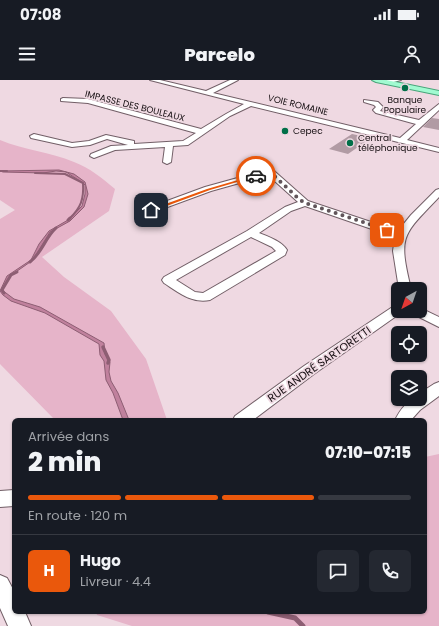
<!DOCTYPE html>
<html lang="fr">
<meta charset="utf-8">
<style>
:root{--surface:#171b24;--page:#242831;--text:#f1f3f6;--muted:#9ea1a6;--line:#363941;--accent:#ea580c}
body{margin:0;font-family:Poppins,sans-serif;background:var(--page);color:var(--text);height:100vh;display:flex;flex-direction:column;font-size:15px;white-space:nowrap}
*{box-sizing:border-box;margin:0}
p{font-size:13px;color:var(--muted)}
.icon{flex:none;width:22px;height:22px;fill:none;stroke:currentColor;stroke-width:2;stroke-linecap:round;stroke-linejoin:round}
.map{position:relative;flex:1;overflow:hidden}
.drawer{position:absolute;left:12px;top:338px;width:415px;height:196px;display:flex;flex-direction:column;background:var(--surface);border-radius:6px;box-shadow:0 1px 3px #0004}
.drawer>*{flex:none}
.needle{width:26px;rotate:220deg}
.fabs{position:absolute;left:391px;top:202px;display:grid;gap:8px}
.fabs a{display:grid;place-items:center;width:36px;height:36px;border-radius:6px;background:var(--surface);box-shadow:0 1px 3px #0004;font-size:20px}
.pin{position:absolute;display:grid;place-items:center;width:34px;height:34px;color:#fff;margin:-17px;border-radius:8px;box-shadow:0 2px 6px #0006}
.courier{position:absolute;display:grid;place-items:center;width:40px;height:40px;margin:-20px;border:3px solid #ea580c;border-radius:50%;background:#fff;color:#222;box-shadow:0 1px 5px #0007}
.head em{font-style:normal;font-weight:800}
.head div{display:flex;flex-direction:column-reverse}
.head{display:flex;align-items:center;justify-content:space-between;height:68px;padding:0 16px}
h1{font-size:26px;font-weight:800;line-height:30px}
.bar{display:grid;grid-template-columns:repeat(4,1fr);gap:6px 4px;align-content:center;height:48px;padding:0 16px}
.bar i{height:5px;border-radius:3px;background:var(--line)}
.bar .selected{background:var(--accent)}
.bar p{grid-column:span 4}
.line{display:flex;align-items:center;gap:10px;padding:0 16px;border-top:1px solid var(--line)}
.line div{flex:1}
.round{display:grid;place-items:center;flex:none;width:42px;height:42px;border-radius:6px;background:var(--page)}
.status{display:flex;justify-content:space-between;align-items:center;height:28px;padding:0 20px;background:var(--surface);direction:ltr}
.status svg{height:11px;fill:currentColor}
header{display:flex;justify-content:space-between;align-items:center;height:52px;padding:0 16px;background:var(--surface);font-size:18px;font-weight:800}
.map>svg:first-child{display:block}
.green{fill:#e6b4c9}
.water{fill:#c0819d;stroke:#8d5e73}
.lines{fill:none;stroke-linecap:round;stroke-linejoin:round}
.stream-far3{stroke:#8d5e73;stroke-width:2}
.stream-far2{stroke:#8d5e73;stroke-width:3}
.stream-far1{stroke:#8d5e73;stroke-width:3.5}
.stream{stroke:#8d5e73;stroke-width:5}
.building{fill:#b19ba4}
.minor-casing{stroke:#725f67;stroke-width:2}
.major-casing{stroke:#48a57a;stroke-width:2}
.minor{fill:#fff;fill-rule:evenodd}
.major{fill:#a1fad1;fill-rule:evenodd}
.route{fill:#ea580c}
.done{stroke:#61555a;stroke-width:4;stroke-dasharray:0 7.2}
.poi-dot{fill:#006f48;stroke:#efd9e2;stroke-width:1.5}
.labels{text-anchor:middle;stroke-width:3.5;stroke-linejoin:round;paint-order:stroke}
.far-poi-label{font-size:9px;fill:#150e11;stroke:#efd9e2;text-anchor:start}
.far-street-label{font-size:9px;fill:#150e11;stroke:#efd9e2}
.street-label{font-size:11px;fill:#150e11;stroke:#efd9e2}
</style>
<div class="status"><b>07:08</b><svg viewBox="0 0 49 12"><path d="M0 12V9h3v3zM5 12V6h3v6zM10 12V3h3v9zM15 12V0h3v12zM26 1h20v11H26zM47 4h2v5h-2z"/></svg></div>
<header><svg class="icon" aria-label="menu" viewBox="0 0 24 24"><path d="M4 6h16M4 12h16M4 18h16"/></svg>Parcelo<svg class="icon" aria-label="person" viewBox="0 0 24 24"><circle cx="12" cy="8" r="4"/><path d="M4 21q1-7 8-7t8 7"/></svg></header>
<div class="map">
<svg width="439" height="546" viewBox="0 0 439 546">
<rect width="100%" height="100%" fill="#efd9e2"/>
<!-- green -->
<g class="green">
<path d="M0,60C24,70 50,72 74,82C90,88 102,98 115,109L109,131L42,177L64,197L111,231L146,279L167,340H55L0,284V139L15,130L0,120Z"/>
<polygon points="439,374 439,546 132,546 97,535 96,532 425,532 425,377"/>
</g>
<!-- water -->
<polygon class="water" points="59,90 74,94 85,102 88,114 84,127 70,141 50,152 33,180 10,196 2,210 14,219 40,227 104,263 105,274 110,282 109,292 111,301 118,313 129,340 123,340 113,313 106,300 104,281 100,275 99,264 45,233 11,221 3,215 0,211 7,196 31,180 39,164 49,151 68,140 82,126 85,114 85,105 83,103 66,92 56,91 43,93 3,92 0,91"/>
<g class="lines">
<!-- stream-far3 -->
<g class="stream-far3">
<polyline points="0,91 7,91"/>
<path d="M35,93L65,94L83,103C84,119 81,128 69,139"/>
</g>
<!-- stream-far2 -->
<g class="stream-far2">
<polyline points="68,140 70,138"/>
<path d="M30,182C42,173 45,158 56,148"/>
<polyline points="4,213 2,210 11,195 17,192"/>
</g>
<!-- stream-far1 -->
<polyline class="stream-far1" points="103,267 109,280 108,283"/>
<!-- stream -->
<polyline class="stream" points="268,532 295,538 303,546"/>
</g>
<!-- building -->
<g class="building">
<polygon points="432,38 439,39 439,50 423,47"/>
<polygon points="352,54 371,58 348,74 329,69"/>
</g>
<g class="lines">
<defs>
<g id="minor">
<polygon points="150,0 160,0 206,11 230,0 238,0 213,13 400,58 416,44 376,33 373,30 376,27 374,25 364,22 364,20 378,22 383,27 380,31 419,40 439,24 439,30 407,60 439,68 439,72 251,26 230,36 188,65 173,66 171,82 167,84 163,82 165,67 115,70 94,78 90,76 91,74 111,66 128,65 107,59 90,65 72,67 31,58 30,56 34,54 72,63 89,61 106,55 134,61 134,64 183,61 196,53 88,23 61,21 61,19 63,18 88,19 201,49 226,34 244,24"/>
<polygon points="401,0 386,4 383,2 387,0"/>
<path d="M270,89L273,90L308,121L398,151L411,135L436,110L439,109V117C402,156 398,155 411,209H399L393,171L395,157L305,126L291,131L259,153C269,157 281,161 287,170L285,175L210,220C192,224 178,212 164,203L162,200L164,197L247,151L285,127L298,122L268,95L211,111L154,132H148L146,130L148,128L205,107ZM251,157L272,167L276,171L203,213L195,212L176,200Z"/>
<polygon points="398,225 398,231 402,232 314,294 253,340 233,340 235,336 304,286 394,226"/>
<polygon points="420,228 439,237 439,247 413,234 412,231 420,231"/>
<path d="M439,302V316L420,330L411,340H395C401,329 407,319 420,319V313L434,304Z"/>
<polygon points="14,410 14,426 0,427 0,411"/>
<polygon points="0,495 7,498 14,511 14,532 25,532 31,546 8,546 0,528"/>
</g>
<polygon id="major" points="372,0 386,0 439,11 439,15 376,2"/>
</defs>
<!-- minor casing -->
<use href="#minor" class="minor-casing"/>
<!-- major casing -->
<use href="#major" class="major-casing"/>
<!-- minor -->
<use href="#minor" class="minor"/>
<!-- major -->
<use href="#major" class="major"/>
</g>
<!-- route -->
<polygon class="route" points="255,95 258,96 210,110 153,131 149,130 207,109"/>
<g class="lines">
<!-- done -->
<polyline class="done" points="256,96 270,92 299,119 305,123 387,150"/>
</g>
<!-- markers -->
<g class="poi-dot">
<circle cx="405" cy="8" r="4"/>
<circle cx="285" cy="51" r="4"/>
<circle cx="350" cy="63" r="4"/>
</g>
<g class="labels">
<!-- far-poi labels -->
<g class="far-poi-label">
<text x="405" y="23" text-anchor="middle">Banque<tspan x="405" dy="10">Populaire</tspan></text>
<text x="293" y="54">Cepec</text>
<text x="358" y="61">Central<tspan x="358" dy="10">téléphonique</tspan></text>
</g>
<!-- far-street labels -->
<g class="far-street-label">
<text transform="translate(298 25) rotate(14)" y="3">VOIE ROMAINE</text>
<text transform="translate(135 26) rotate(14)" y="3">IMPASSE DES BOULEAUX</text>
</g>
<!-- street labels -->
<g class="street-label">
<text transform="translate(319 284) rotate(-35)" y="4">RUE ANDRÉ SARTORETTI</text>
</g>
</g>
</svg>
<div class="fabs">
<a><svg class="needle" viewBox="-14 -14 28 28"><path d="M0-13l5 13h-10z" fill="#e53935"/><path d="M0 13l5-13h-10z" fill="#9ea1a6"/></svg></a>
<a><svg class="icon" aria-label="locate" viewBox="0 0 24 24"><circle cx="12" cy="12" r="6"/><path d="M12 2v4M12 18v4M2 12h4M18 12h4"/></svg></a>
<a><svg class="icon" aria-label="layers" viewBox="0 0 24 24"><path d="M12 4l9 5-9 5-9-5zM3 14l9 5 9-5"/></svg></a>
</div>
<div class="pin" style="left:387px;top:150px;background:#ea580c"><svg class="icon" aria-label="bag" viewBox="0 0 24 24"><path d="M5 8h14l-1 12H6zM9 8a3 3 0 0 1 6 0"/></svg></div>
<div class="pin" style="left:151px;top:130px;background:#1f2937"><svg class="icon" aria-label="home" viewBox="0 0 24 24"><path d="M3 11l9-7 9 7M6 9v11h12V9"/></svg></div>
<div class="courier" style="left:256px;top:96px"><svg class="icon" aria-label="car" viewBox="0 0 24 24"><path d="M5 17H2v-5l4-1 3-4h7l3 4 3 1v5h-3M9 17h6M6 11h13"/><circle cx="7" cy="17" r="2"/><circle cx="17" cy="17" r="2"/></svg></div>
<section class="drawer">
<div class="head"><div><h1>2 min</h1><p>Arrivée dans</p></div><em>07:10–07:15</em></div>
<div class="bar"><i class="selected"></i><i class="selected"></i><i class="selected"></i><i></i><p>En route · 120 m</p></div>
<div class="line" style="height:72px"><b class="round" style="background:var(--accent);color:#fff">H</b><div><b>Hugo</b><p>Livreur · 4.4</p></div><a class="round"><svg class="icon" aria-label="chat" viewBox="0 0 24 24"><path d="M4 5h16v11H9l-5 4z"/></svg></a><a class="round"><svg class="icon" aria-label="phone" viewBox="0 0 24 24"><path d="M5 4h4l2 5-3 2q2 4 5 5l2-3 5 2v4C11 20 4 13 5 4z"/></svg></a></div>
</section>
</div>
